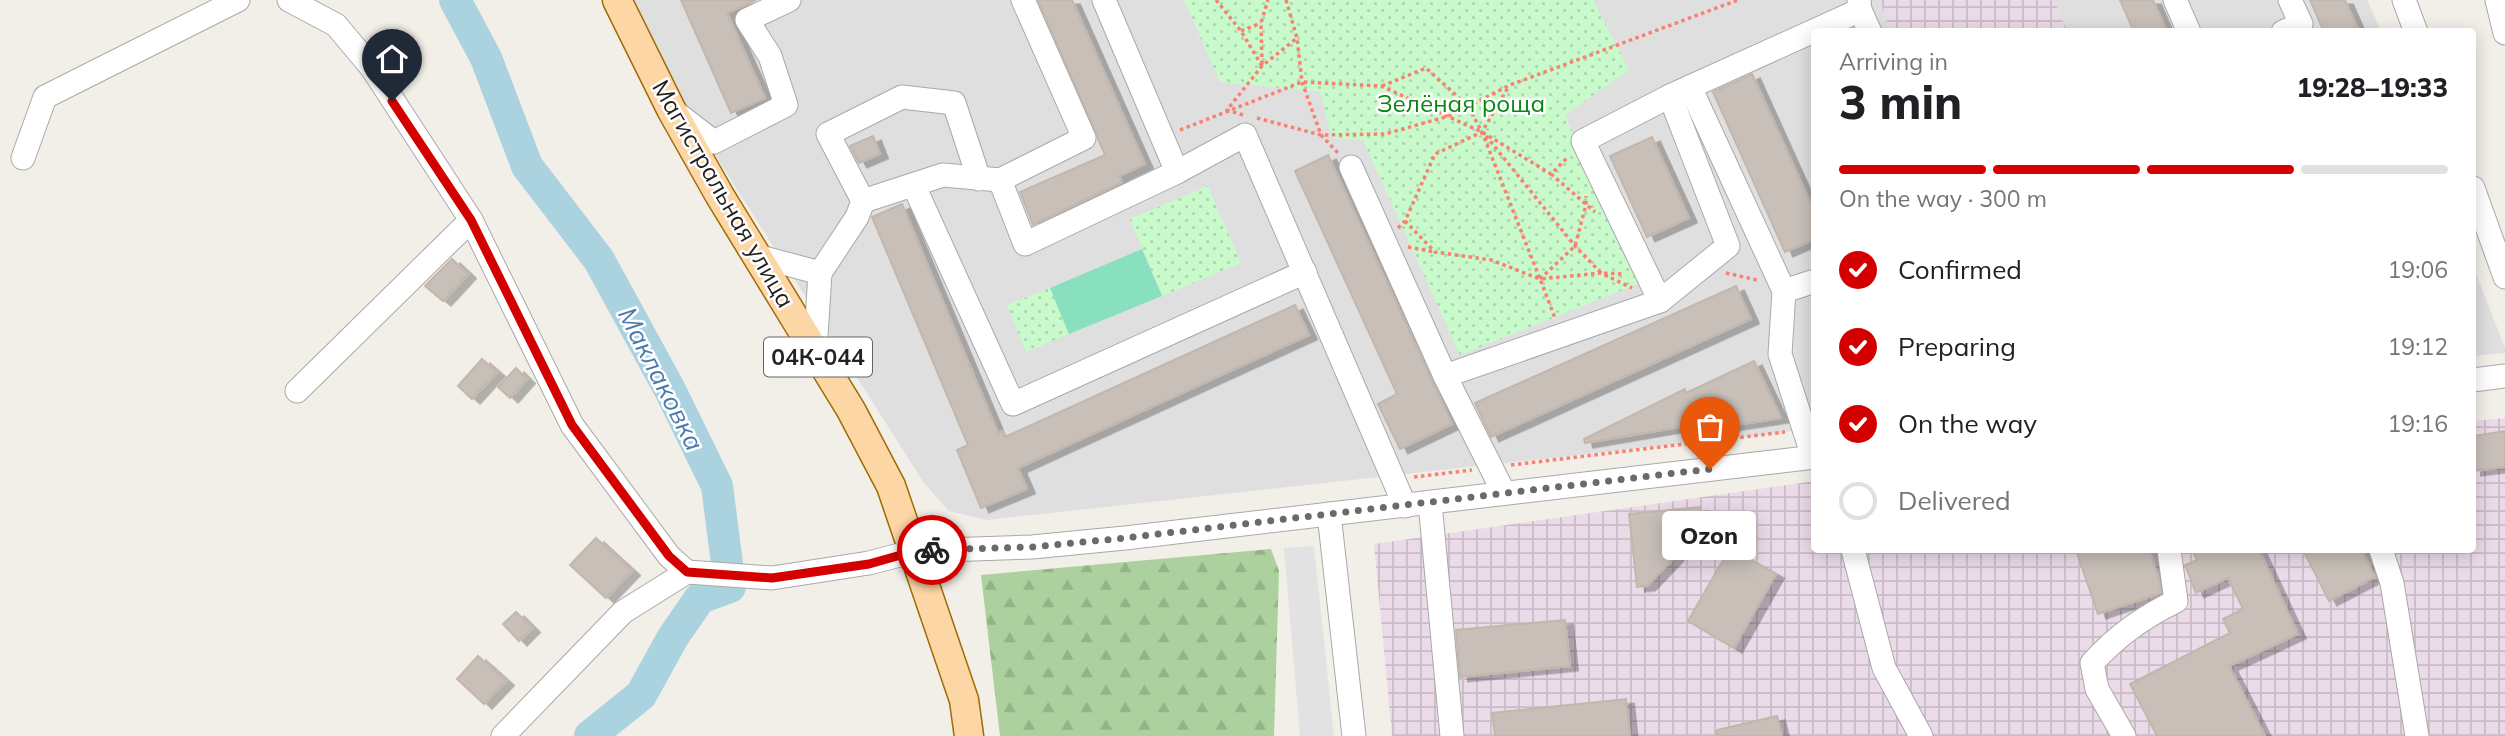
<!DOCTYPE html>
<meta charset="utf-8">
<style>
:root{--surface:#fff;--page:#f6f6f6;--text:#202124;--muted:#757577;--line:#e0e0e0;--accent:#d40000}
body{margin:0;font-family:Mulish,sans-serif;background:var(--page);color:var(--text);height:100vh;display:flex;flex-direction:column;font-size:26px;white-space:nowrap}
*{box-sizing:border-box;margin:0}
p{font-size:23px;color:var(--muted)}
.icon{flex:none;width:38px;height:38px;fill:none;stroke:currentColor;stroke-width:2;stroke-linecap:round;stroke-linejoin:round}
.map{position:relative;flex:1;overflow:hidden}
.details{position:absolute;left:1811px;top:28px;width:665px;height:525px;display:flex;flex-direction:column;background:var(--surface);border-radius:7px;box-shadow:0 4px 18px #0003}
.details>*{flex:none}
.pin{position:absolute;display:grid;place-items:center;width:60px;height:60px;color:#fff;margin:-72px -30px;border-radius:50% 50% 50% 0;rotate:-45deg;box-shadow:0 0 7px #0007}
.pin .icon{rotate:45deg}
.courier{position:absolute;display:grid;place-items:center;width:70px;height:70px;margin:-35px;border:5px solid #d40000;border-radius:50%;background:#fff;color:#222;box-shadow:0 2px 9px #0007}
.bubble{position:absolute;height:49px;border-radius:7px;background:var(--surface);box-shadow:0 4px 18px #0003;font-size:23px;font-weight:800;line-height:49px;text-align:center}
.overview em{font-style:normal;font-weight:800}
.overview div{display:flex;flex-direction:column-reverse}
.overview{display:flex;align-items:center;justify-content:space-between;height:119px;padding:0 28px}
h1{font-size:46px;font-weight:800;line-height:52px}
.bar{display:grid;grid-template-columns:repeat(4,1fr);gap:10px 7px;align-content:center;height:84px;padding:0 28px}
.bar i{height:9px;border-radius:5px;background:var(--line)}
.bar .selected{background:var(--accent)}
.bar p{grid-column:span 4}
ol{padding:0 28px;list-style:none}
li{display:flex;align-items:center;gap:21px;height:77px}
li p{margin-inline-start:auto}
li .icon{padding:7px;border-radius:50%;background:var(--accent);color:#fff;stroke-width:4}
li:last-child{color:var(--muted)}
li i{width:38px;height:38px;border:4px solid var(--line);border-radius:50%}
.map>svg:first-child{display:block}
.residential{fill:#e0dfdf}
.industrial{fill:url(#industrial-grid)}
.forest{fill:url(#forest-firs)}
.park{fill:url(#park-dots)}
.pitch{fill:#88e0be}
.parking{fill:#e2e2e2}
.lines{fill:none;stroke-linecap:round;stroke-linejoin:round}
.river{stroke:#aad3df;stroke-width:32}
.building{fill:#c7bfb8;stroke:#c4b6ab;stroke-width:2;filter:url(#shadow)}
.minor-casing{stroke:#a9a9a9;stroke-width:25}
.major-casing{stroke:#a06b00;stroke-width:31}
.path{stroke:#fa8072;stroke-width:3.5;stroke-dasharray:3.5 3.5;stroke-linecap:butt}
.minor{stroke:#fff;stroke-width:23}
.major{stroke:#fcd6a4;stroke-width:28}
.done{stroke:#6b6a68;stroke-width:7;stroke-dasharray:0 12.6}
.route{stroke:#d40000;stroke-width:9}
.labels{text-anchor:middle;stroke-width:5;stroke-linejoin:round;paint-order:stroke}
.shield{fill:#fff;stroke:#646464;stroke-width:2}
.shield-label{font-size:23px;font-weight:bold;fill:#222}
.park-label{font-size:24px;fill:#0c8416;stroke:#fff}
.street-label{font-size:24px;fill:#222;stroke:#fff}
.water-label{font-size:26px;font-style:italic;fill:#4a7aab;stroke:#fff}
</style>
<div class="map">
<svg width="2505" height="736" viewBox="0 0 2505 736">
<defs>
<pattern id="industrial-grid" width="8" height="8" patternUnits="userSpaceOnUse" patternTransform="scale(1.75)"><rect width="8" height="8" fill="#ebdbe8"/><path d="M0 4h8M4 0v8" fill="none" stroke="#c9bcc7"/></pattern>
<pattern id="forest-firs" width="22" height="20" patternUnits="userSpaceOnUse" patternTransform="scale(1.75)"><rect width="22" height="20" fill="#add19e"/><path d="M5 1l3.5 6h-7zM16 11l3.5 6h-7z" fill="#95b388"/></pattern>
<pattern id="park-dots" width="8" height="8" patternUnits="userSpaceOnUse" patternTransform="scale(1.75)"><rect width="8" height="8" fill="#c8facc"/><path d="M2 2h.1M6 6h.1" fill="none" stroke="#acd6af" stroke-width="1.8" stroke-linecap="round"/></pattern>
<filter id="shadow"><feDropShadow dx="8" dy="4.5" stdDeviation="0" flood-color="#0004"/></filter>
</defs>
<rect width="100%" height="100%" fill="#f2efe9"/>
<!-- residential -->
<g class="residential">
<polygon points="633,0 2367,0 2381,31 1815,32 1815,429 987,520 949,511 924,483 668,81"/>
<polygon points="2473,266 2505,348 2505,353 2473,356"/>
</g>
<!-- industrial -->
<g class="industrial">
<polygon points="1880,0 2054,0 2067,31 1890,31"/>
<polygon points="2505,418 2505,736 1392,736 1374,544 1815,481 1815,550 2473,550 2473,421"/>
</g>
<!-- forest -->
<polygon class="forest" points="1271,549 1279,571 1274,736 1000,736 981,575"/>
<!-- park -->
<g class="park">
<polygon points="1184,0 1593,0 1629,70 1565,115 1638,284 1460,355 1363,140 1332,138 1320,92 1220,82"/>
<polygon points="1208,186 1241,263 1162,296 1130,219"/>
<polygon points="1050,288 1069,334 1026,352 1007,305"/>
</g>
<!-- pitch -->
<polygon class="pitch" points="1142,249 1162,296 1069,334 1050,288"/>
<!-- parking -->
<polygon class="parking" points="1314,546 1334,736 1300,736 1284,548"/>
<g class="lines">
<!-- river -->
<polyline class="river" points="455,0 486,58 527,166 599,260 670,390 717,486 730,587 700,598 673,637 641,695 590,736"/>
</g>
<!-- building -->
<g class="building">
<polygon points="681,0 756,0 727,13 765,98 731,113"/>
<polygon points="1038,0 1072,0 1145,164 1119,176 1122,182 1033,225 1020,192 1105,155"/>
<polygon points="2120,0 2153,0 2167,32 2134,32"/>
<polygon points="2310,0 2345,0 2357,27 2347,32 2324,32"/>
<polygon points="1752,74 1815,213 1815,239 1785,252 1713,92"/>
<polygon points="873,136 880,154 859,163 850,146"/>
<polygon points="1652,137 1689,218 1647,237 1610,156"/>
<polygon points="1328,155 1452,424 1400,449 1378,404 1397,394 1295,171"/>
<polygon points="902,204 998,433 1003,431 1005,437 1295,305 1309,335 1018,468 1027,489 981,508 957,450 968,445 872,217"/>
<polygon points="452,259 468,274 443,301 425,286"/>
<polygon points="1736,286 1751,319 1491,437 1475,403"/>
<polygon points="482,359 497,372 472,399 458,386"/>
<polygon points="1754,361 1781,418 1723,427 1720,420 1585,443 1584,439 1685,389 1686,393"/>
<polygon points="516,368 527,379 510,398 498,387"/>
<polygon points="2505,431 2505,467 2473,471 2473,436"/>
<polygon points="1700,507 1701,516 1675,557 1647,586 1637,587 1629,514"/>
<polygon points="596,538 632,571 606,598 570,565"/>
<polygon points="1730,548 1776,574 1734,648 1688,621"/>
<polygon points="2076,550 2149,550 2159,580 2161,593 2098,614"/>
<polygon points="2192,550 2259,550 2298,634 2229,666 2265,736 2157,736 2130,684 2230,633 2223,619 2243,609 2228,578 2196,593 2185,565 2197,560"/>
<polygon points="2303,550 2361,550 2375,577 2329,601"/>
<polygon points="516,612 532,628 519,641 503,624"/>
<polygon points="1565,620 1570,666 1460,677 1456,630"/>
<polygon points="478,656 506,681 484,704 457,679"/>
<polygon points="1626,699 1630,736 1495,736 1492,713"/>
<polygon points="1777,716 1782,736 1717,736 1717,730"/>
</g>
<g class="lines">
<defs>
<g id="minor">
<polyline points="289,0 336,25 372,68 471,220 572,425 669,556 687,572"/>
<polyline points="1104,0 1177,172"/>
<polyline points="1859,0 1860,10 1870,32"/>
<polyline points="2175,0 2189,32"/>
<polyline points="2404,0 2416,32"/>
<polyline points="2497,0 2505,33"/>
<polyline points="2283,32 2301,24 2290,0"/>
<polyline points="1690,87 1784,291 1780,354 1813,457"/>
<polyline points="675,112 714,142 786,105 770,56 747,20 789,0"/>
<polyline points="23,158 45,97 238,0"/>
<polyline points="1351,167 1445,376 1504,493"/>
<polyline points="1000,180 1025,244 1177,172 1245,135 1405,506"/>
<polyline points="914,186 1013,404 1305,272"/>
<polyline points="2473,188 2505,277"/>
<polyline points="863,201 943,175 1000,180 1084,138 1023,0"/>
<polyline points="757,256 820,273 857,217 863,201 828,134 902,97 954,103 979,179"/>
<polyline points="1784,291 1815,281"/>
<polyline points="1660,301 1583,141 1670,96"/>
<polyline points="815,352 820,273"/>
<polyline points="1445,376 1660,301 1728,246 1670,96 1860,10"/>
<polyline points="2473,380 2505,376"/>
<polyline points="297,391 471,220"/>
<polyline points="1430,503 1452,736"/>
<polyline points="1329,514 1354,736"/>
<polyline points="1853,550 1884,668 1921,736"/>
<polyline points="2381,550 2392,583 2417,736"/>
<polyline points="687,572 772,578 869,563 915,551 1032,547 1125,538 1815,457"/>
<polyline points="503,736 623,612 687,572"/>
<path d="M2124,736L2097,689L2092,663C2118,635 2142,618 2176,601L2169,550"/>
</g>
<polyline id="major" points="617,0 672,111 720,196 851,410 891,486 964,700 969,736"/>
</defs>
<!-- minor casing -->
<use href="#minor" class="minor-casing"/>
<!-- major casing -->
<use href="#major" class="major-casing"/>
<!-- path -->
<g class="path">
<polyline points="1216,0 1241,31 1262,66"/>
<polyline points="1286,0 1297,38 1302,82 1321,135 1338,153"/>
<polyline points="1241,31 1261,23"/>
<polyline points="1262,64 1261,23 1268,0"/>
<polyline points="1382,86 1426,68 1468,106 1482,132 1540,279 1601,273 1632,288"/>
<polyline points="1243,115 1227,110 1262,66 1297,38"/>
<polyline points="1257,118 1321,135 1385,134 1449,116 1510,85 1738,0"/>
<polyline points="1180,130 1302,82 1381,86 1482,132 1551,174 1568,157"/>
<polyline points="1486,136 1575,246 1601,273 1624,274"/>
<polyline points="1551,174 1595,212"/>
<polyline points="1405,221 1435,252 1491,260 1540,279 1555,318"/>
<polyline points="1398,228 1405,221 1435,154 1482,132 1509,86"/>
<polyline points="1408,247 1435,252"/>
<polyline points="1726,273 1757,280"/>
<polyline points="1540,279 1575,246 1586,205 1586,196"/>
<polyline points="1511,465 1785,432"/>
<polyline points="1414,477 1472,470"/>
</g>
<!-- minor -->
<use href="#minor" class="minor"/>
<!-- major -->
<use href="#major" class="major"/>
</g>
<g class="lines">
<!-- done -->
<polyline class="done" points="932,550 1032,547 1125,538 1710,469"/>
<!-- route -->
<polyline class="route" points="392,101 471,220 572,425 669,556 687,572 772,578 869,564 915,551 932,550"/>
</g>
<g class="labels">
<!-- shield labels -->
<rect class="shield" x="764" y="337.5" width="108" height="39" rx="5"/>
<g class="shield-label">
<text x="818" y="365">04К-044</text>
</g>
<!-- park labels -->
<g class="park-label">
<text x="1461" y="112">Зелёная роща</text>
</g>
<!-- street labels -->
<g class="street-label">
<text transform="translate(723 194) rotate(60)" y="8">Магистральная улица</text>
</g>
<!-- water labels -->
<g class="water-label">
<text transform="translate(661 379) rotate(63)" y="9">Маклаковка</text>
</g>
</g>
</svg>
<div class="pin" style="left:1710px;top:469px;background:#ea580c"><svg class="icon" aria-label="bag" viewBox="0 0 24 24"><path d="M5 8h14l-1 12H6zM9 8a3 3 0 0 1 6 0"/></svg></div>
<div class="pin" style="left:392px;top:101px;background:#1f2937"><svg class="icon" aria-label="home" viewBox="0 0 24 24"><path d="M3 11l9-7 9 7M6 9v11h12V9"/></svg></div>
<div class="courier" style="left:932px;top:550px"><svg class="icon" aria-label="bike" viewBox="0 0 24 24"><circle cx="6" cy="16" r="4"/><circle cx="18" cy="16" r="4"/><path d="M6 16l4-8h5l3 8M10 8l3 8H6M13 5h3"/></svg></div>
<div class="bubble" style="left:1662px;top:511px;width:94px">Ozon</div>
<section class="details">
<div class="overview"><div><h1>3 min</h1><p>Arriving in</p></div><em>19:28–19:33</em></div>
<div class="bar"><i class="selected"></i><i class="selected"></i><i class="selected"></i><i></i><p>On the way · 300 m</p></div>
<ol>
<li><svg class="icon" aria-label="check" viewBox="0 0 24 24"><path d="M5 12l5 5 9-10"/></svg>Confirmed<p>19:06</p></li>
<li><svg class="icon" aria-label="check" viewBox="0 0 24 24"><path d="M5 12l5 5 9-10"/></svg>Preparing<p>19:12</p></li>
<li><svg class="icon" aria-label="check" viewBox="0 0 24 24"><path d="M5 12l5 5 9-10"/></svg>On the way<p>19:16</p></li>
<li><i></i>Delivered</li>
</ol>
</section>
</div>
